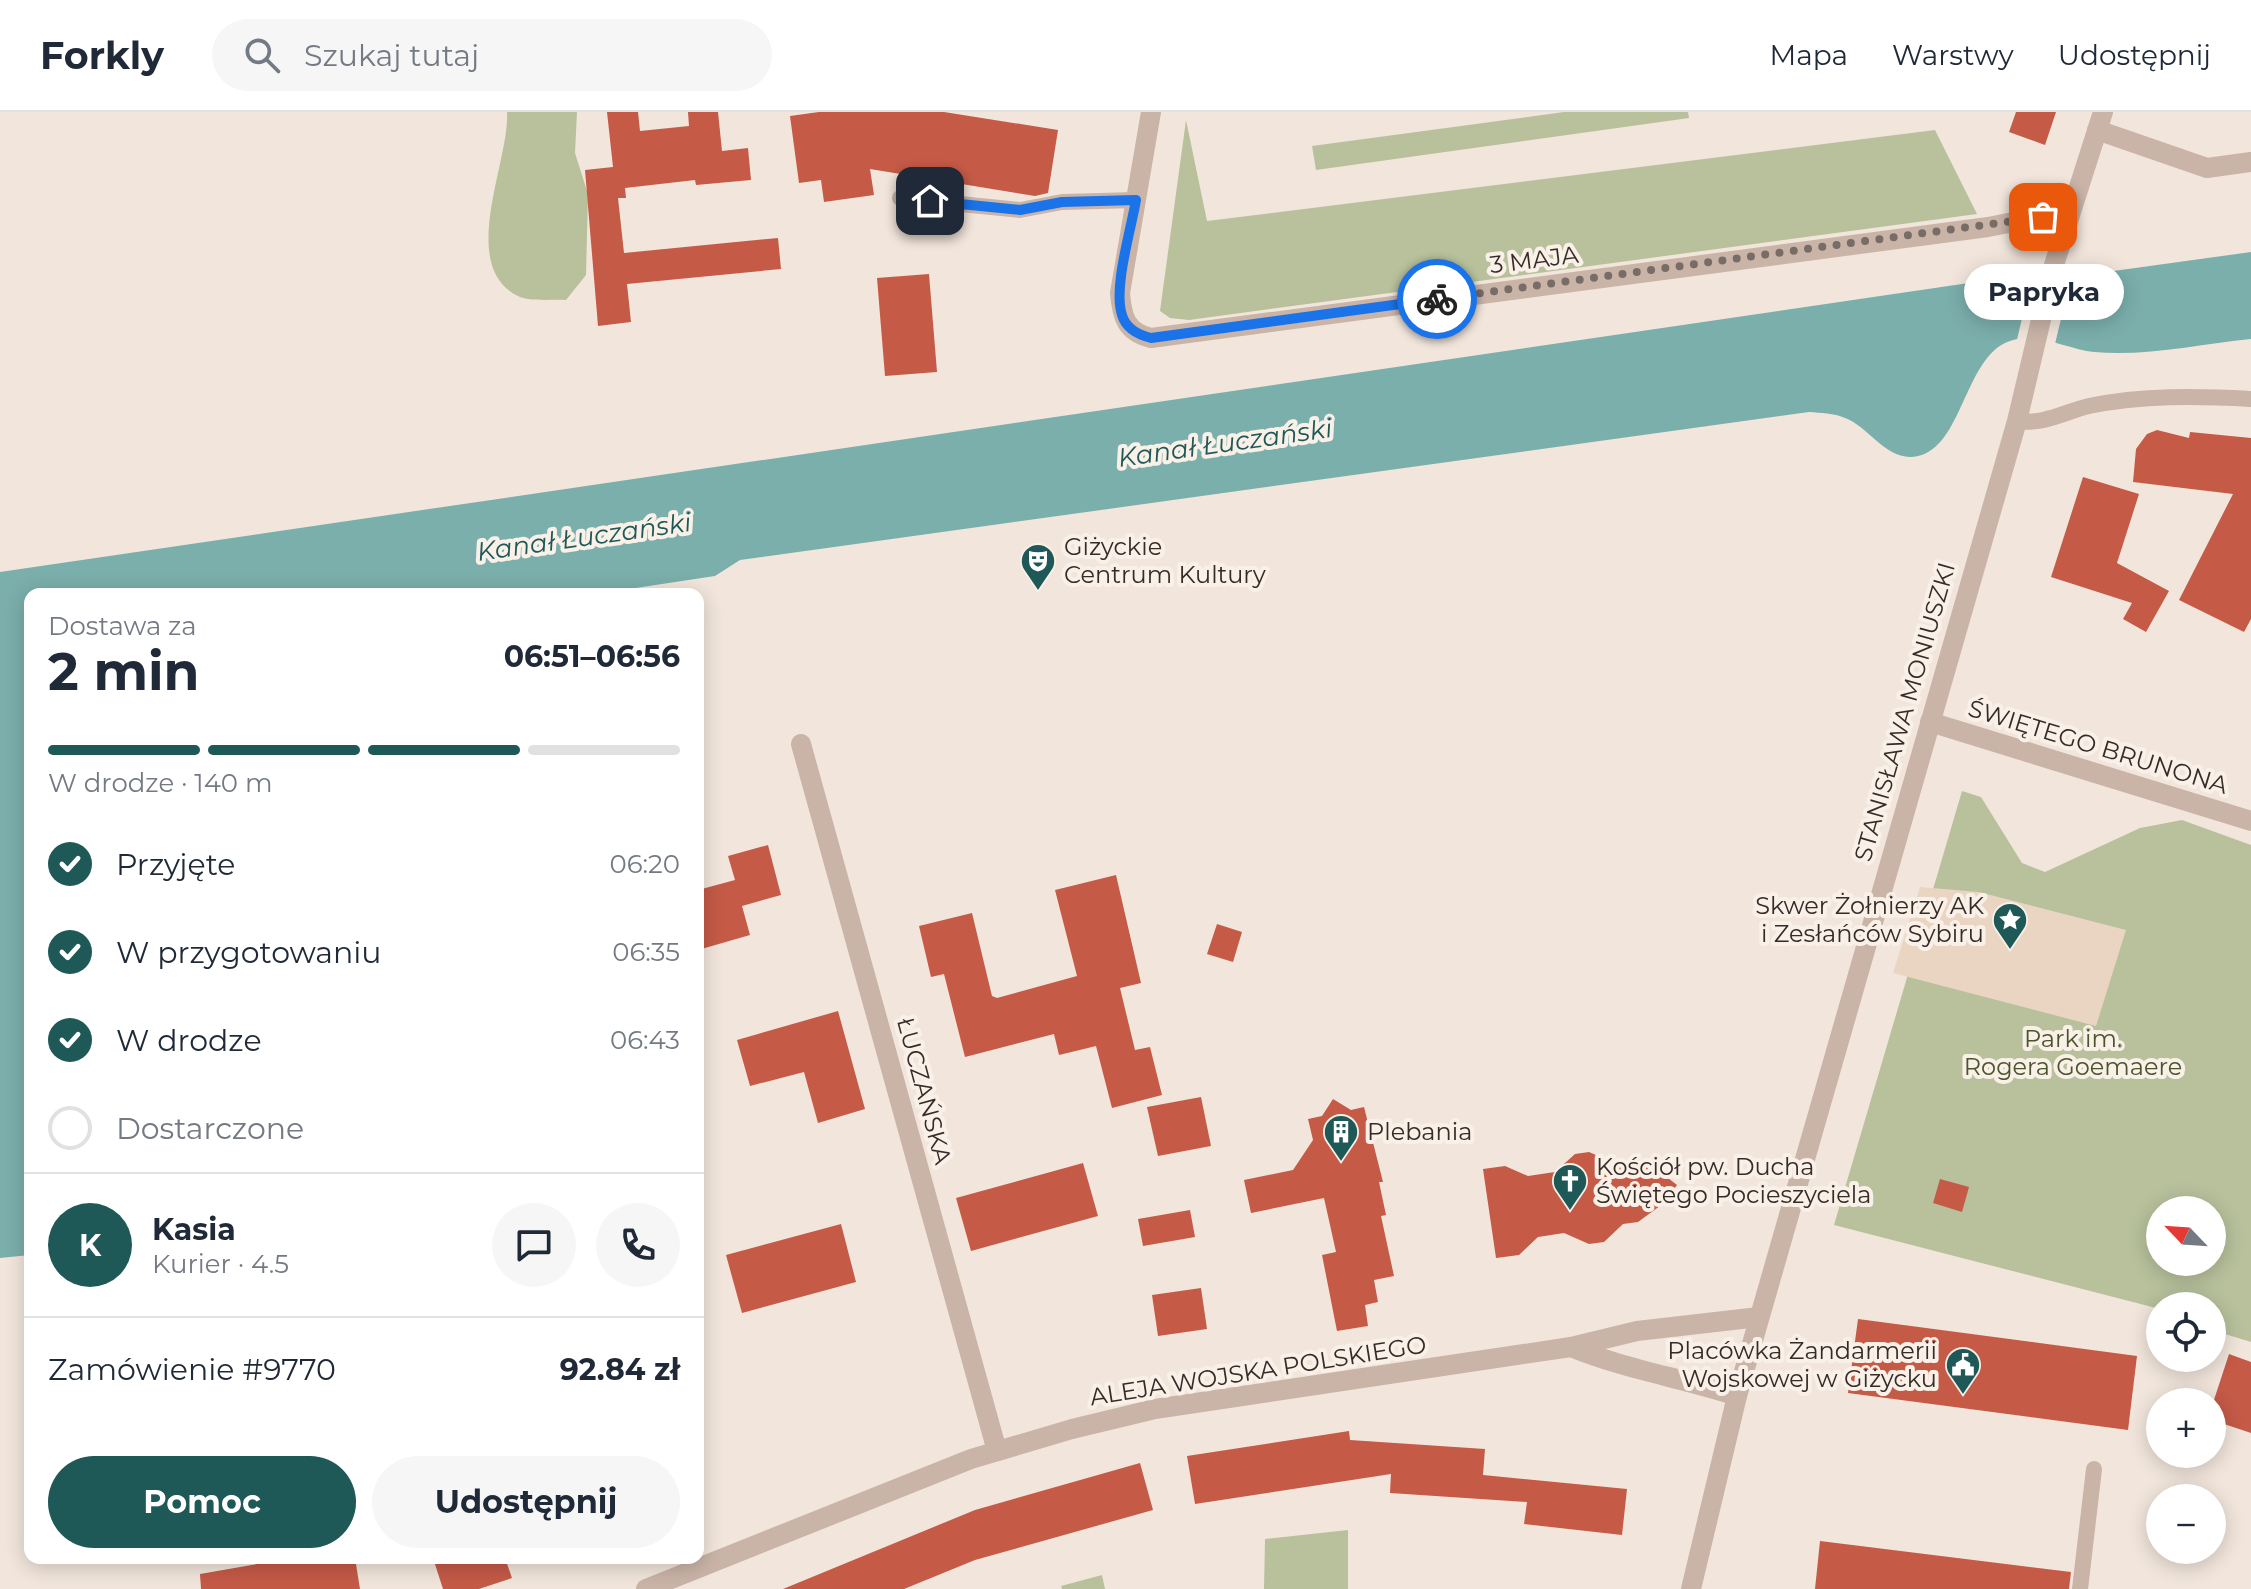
<!DOCTYPE html>
<html lang="pl">
<meta charset="utf-8">
<style>
:root{--surface:#fff;--page:#f6f6f7;--text:#1f2937;--muted:#747a83;--line:#e0e1e3;--accent:#1e5857}
body{margin:0;font-family:Montserrat,sans-serif;background:var(--page);color:var(--text);height:100vh;display:flex;flex-direction:column;font-size:30px;white-space:nowrap}
*{box-sizing:border-box;margin:0}
p{font-size:26px;color:var(--muted)}
.icon{flex:none;width:44px;height:44px;fill:none;stroke:currentColor;stroke-width:2;stroke-linecap:round;stroke-linejoin:round}
.map{position:relative;flex:1;overflow:hidden}
.details{position:absolute;left:24px;top:476px;width:680px;height:976px;display:flex;flex-direction:column;background:var(--surface);border-radius:16px;box-shadow:0 4px 20px #0003}
.details>*{flex:none}
.needle{width:52px;rotate:295deg}
.tools{position:absolute;left:2146px;top:1084px;display:grid;gap:16px}
.tools a{display:grid;place-items:center;width:80px;height:80px;border-radius:50%;background:var(--surface);box-shadow:0 4px 20px #0003;font-size:40px}
.pin{position:absolute;display:grid;place-items:center;width:68px;height:68px;color:#fff;margin:-34px;border-radius:16px;box-shadow:0 4px 12px #0006}
.courier{position:absolute;display:grid;place-items:center;width:80px;height:80px;margin:-40px;border:6px solid #1a73e8;border-radius:50%;background:#fff;color:#222;box-shadow:0 2px 10px #0007}
.bubble{position:absolute;height:56px;border-radius:28px;background:var(--surface);box-shadow:0 4px 20px #0003;font-size:26px;font-weight:700;line-height:56px;text-align:center}
.summary em{font-style:normal;font-weight:700}
.summary div{display:flex;flex-direction:column-reverse}
.summary{display:flex;align-items:center;justify-content:space-between;height:136px;padding:0 24px}
h1{font-size:52px;font-weight:700;line-height:60px}
.bar{display:grid;grid-template-columns:repeat(4,1fr);gap:12px 8px;align-content:center;height:96px;padding:0 24px}
.bar i{height:10px;border-radius:6px;background:var(--line)}
.bar .on{background:var(--accent)}
.bar p{grid-column:span 4}
.line{display:flex;align-items:center;gap:20px;padding:0 24px;border-top:2px solid var(--line)}
.line div{flex:1}
.round{display:grid;place-items:center;flex:none;width:84px;height:84px;border-radius:42px;background:var(--page)}
ol{padding:0 24px;list-style:none}
li{display:flex;align-items:center;gap:24px;height:88px}
li p{margin-inline-start:auto}
li .icon{padding:8px;border-radius:50%;background:var(--accent);color:#fff;stroke-width:4}
li:last-child{color:var(--muted)}
li i{width:44px;height:44px;border:4px solid var(--line);border-radius:50%}
.primary-button{display:flex;gap:16px;margin-top:auto;padding:16px 24px}
.primary-button a{flex:1;height:92px;border-radius:48px;background:var(--accent);color:#fff;font-size:32px;font-weight:700;line-height:92px;text-align:center}
.primary-button a+a{background:var(--page);color:var(--text)}
header{display:flex;align-items:center;gap:48px;box-sizing:border-box;height:112px;padding:0 40px;background:var(--surface);border-bottom:2px solid var(--line)}
header strong{font-size:38px}
nav{display:flex;gap:44px;margin-inline-start:auto;font-size:28px}
.search{width:560px;height:72px;background:var(--page);display:flex;align-items:center;gap:20px;box-sizing:border-box;padding:0 28px;border-radius:44px;color:var(--muted);font-size:30px}
.map>svg:first-child{display:block}
.green{fill:#b8c19c;fill-rule:evenodd}
.plaza{fill:#ead5c3}
.water{fill:#7bafac}
.pier{fill:#f2e6dc}
.building{fill:#c55a47}
.lines{fill:none;stroke-linecap:round;stroke-linejoin:round}
.service{stroke:#cab4a8;stroke-width:16}
.minor{stroke:#cab4a8;stroke-width:20}
.tertiary{stroke:#cab4a8;stroke-width:20}
.done{stroke:#786c67;stroke-width:8;stroke-dasharray:0 14.4}
.route{stroke:#1a73e8;stroke-width:10}
.labels{text-anchor:middle;stroke-width:8;stroke-linejoin:round;paint-order:stroke}
.street-label{font-size:24px;fill:#372b28;stroke:#f9f0e8}
.poi-label{font-size:24px;fill:#372b28;stroke:#f9f0e8;text-anchor:start}
.park-label{font-size:24px;fill:#4a552c;stroke:#f9f0e8}
.water-label{font-size:26px;font-style:italic;fill:#1e5857;stroke:#f9f0e8}
</style>
<header>
<strong>Forkly</strong>
<div class="search"><svg class="icon" aria-label="search" viewBox="0 0 24 24"><circle cx="10" cy="10" r="6"/><path d="M15 15l6 6"/></svg>Szukaj tutaj</div>
<nav><a>Mapa</a><a>Warstwy</a><a>Udostępnij</a></nav>
</header>
<div class="map">
<svg width="2251" height="1477" viewBox="0 0 2251 1477">
<rect width="100%" height="100%" fill="#f2e6dc"/>
<!-- green -->
<g class="green">
<path d="M507,0H577L575,41L588,82L586,163L566,188C553,187 529,190 518,184C457,154 510,49 507,0Z"/>
<polygon points="1564,0 1688,0 1689,6 1316,58 1312,34"/>
<polygon points="1186,8 1207,109 1935,18 1977,102 1189,208 1170,206 1160,199"/>
<path d="M1962,679L1981,685L2022,751L2045,760L2140,716L2182,708L2251,733V1230L2212,1218V1194L2160,1197L1834,1113ZM2160,1098H2212V1150H2160Z"/>
<polygon points="1348,1418 1348,1477 1264,1477 1265,1427"/>
<polygon points="1102,1463 1105,1477 1062,1477 1061,1474"/>
</g>
<!-- plaza -->
<polygon class="plaza" points="1920,775 1979,780 2126,818 2096,914 1893,861"/>
<!-- water -->
<path class="water" d="M2251,140V227C2200,232 2144,245 2094,240C2065,237 2034,217 2005,231C1965,250 1961,335 1918,344C1887,351 1870,315 1845,306C1833,301 1821,301 1809,300L740,448L715,464L596,482H555L538,477L507,482H30V1143L0,1146V460L1996,167L2029,176L2075,173L2099,161Z"/>
<!-- pier -->
<polygon class="pier" points="2070,169 2055,232 2016,232 2030,172"/>
<!-- building -->
<g class="building">
<polygon points="607,0 638,0 640,19 689,14 688,0 718,0 722,39 748,36 751,68 696,73 695,68 625,76 626,86 618,86 624,141 778,126 781,157 627,172 631,210 598,214 585,58 613,55"/>
<polygon points="819,0 944,0 1058,18 1048,81 1035,84 870,57 874,83 824,90 821,68 799,71 790,4"/>
<polygon points="2016,0 2056,0 2045,33 2009,20"/>
<polygon points="929,162 937,260 885,264 877,166"/>
<polygon points="2157,318 2189,326 2190,320 2251,326 2251,507 2244,520 2179,488 2233,382 2133,370 2136,337 2147,322"/>
<polygon points="2083,365 2139,382 2117,451 2169,479 2146,520 2123,507 2132,491 2051,465"/>
<polygon points="768,733 781,783 742,794 750,823 698,838 698,778 735,768 728,744"/>
<polygon points="1116,763 1141,871 1120,876 1135,938 1150,935 1162,983 1112,996 1096,934 1059,943 1054,922 965,945 944,862 931,865 919,814 972,801 992,884 997,886 1077,864 1055,778"/>
<polygon points="1217,812 1242,820 1233,850 1207,842"/>
<polygon points="838,899 865,997 818,1011 804,960 750,974 737,928"/>
<polygon points="1201,985 1211,1034 1158,1044 1147,995"/>
<polygon points="1333,987 1351,998 1364,995 1383,1070 1379,1070 1386,1103 1381,1104 1394,1164 1374,1168 1378,1190 1365,1193 1368,1214 1337,1219 1322,1143 1336,1140 1324,1086 1251,1101 1244,1068 1293,1058 1313,1028 1308,1007 1322,1004"/>
<polygon points="1589,1040 1614,1051 1628,1049 1659,1059 1677,1073 1664,1091 1638,1110 1623,1112 1604,1130 1589,1132 1564,1121 1538,1125 1519,1143 1496,1146 1483,1057 1505,1054 1528,1064 1555,1060 1575,1042"/>
<polygon points="1083,1051 1098,1104 971,1139 956,1086"/>
<polygon points="1940,1067 1969,1075 1962,1100 1933,1091"/>
<polygon points="1190,1098 1195,1125 1143,1134 1138,1107"/>
<polygon points="841,1112 856,1170 742,1201 726,1143"/>
<polygon points="1201,1176 1207,1217 1158,1224 1152,1183"/>
<polygon points="1858,1207 2137,1244 2128,1318 1848,1281"/>
<polygon points="2229,1242 2251,1250 2251,1321 2212,1308 2212,1294"/>
<polygon points="1349,1319 1350,1328 1485,1337 1483,1363 1627,1377 1622,1423 1524,1412 1527,1390 1390,1381 1391,1362 1195,1392 1187,1344"/>
<polygon points="1140,1351 1153,1398 975,1448 904,1477 783,1477 975,1398"/>
<polygon points="1820,1429 2071,1460 2069,1477 1815,1477"/>
<polygon points="291,1446 355,1446 360,1477 201,1477 200,1462"/>
<polygon points="433,1446 505,1446 512,1466 479,1477 443,1477"/>
</g>
<g class="lines">
<!-- service -->
<g class="service">
<polyline points="900,86 1020,98 1062,90 1136,88"/>
<path d="M2017,309C2044,313 2064,300 2089,294C2142,283 2198,284 2251,287"/>
<polyline points="2080,1477 2094,1357"/>
</g>
<!-- minor -->
<g class="minor">
<path d="M1151,0L1120,181C1122,205 1126,220 1151,226L1988,115L2070,99"/>
<polyline points="2097,18 2207,56 2251,50"/>
<polyline points="1930,610 2251,709"/>
<polyline points="801,632 997,1339"/>
<path d="M1571,1235C1624,1257 1682,1266 1737,1284"/>
<polyline points="646,1477 971,1347 1072,1317 1155,1297 1571,1235 1637,1219 1759,1205"/>
</g>
<!-- tertiary -->
<polyline class="tertiary" points="1691,1477 1737,1284 2017,309 2054,153 2103,0"/>
</g>
<g class="lines">
<!-- done -->
<polyline class="done" points="1437,187 2043,105"/>
<!-- route -->
<path class="route" d="M930,89L1020,98L1062,90L1136,88C1131,118 1113,176 1122,203C1126,217 1139,223 1151,226L1437,187"/>
</g>
<!-- icons -->
<defs>
<symbol id="theatre-pin" viewBox="-11 -11 22 30"><path d="M0 17L-7.5 6A9.5 9.5 0 1 1 7.5 6Z" fill="#1e5857" stroke="#f9f0e8"/><path d="M-5-5.5Q0-4 5-5.5V0Q5 5 0 6Q-5 5-5 0ZM-3.3-2.5H-1v1.5H-3.3ZM1-2.5H3.3v1.5H1ZM-2.8 1Q0 5.5 2.8 1Z" fill="#fff"/></symbol>
<symbol id="sight-pin" viewBox="-11 -11 22 30"><path d="M0 17L-7.5 6A9.5 9.5 0 1 1 7.5 6Z" fill="#1e5857" stroke="#f9f0e8"/><path d="M0-6L1.8-2.2L6-1.7L2.9 1.2L3.7 5.4L0 3.3L-3.7 5.4L-2.9 1.2L-6-1.7L-1.8-2.2Z" fill="#fff"/></symbol>
<symbol id="building-pin" viewBox="-11 -11 22 30"><path d="M0 17L-7.5 6A9.5 9.5 0 1 1 7.5 6Z" fill="#1e5857" stroke="#f9f0e8"/><path d="M-4-6H4V6H1V3H-1V6H-4ZM-2.5-4.3h1.7v1.8h-1.7ZM.8-4.3h1.7v1.8H.8ZM-2.5-1h1.7V.8h-1.7ZM.8-1h1.7V.8H.8Z" fill="#fff"/></symbol>
<symbol id="church-pin" viewBox="-11 -11 22 30"><path d="M0 17L-7.5 6A9.5 9.5 0 1 1 7.5 6Z" fill="#1e5857" stroke="#f9f0e8"/><path d="M-1.2-6h2.4v3.5h3.3v2.4h-3.3V6h-2.4V-.1h-3.3v-2.4h3.3Z" fill="#fff"/></symbol>
<symbol id="civic-pin" viewBox="-11 -11 22 30"><path d="M0 17L-7.5 6A9.5 9.5 0 1 1 7.5 6Z" fill="#1e5857" stroke="#f9f0e8"/><path d="M-.6-6.5H3V-4.5H.6V-3L4-1V1h2V6H-6V1h2V-1L-.6-3ZM-1.2 2.5V6h2.4V2.5Z" fill="#fff"/></symbol>
</defs>
<g fill-rule="evenodd">
<use href="#theatre-pin" x="1018" y="429" width="40" height="54"/>
<use href="#sight-pin" x="1990" y="788" width="40" height="54"/>
<use href="#building-pin" x="1321" y="1000" width="40" height="54"/>
<use href="#church-pin" x="1550" y="1049" width="40" height="54"/>
<use href="#civic-pin" x="1943" y="1233" width="40" height="54"/>
</g>
<g class="labels">
<!-- street labels -->
<g class="street-label">
<text transform="translate(1534 148) rotate(-7)" y="8">3 MAJA</text>
<text transform="translate(1905 600) rotate(-74)" y="8">STANISŁAWA MONIUSZKI</text>
<text transform="translate(2098 635) rotate(17)" y="8">ŚWIĘTEGO BRUNONA</text>
<text transform="translate(924 979) rotate(75)" y="8">ŁUCZAŃSKA</text>
<text transform="translate(1258 1259) rotate(-9)" y="8">ALEJA WOJSKA POLSKIEGO</text>
</g>
<!-- poi labels -->
<g class="poi-label">
<text x="1064" y="443">Giżyckie<tspan x="1064" dy="28">Centrum Kultury</tspan></text>
<text x="1984" y="802" text-anchor="end">Skwer Żołnierzy AK<tspan x="1984" dy="28">i Zesłańców Sybiru</tspan></text>
<text x="1367" y="1028">Plebania</text>
<text x="1596" y="1063">Kościół pw. Ducha<tspan x="1596" dy="28">Świętego Pocieszyciela</tspan></text>
<text x="1937" y="1247" text-anchor="end">Placówka Żandarmerii<tspan x="1937" dy="28">Wojskowej w Giżycku</tspan></text>
</g>
<!-- park labels -->
<g class="park-label">
<text x="2073" y="935">Park im.<tspan x="2073" dy="28">Rogera Goemaere</tspan></text>
</g>
<!-- water labels -->
<g class="water-label">
<text transform="translate(1225 331) rotate(-8)" y="9">Kanał Łuczański</text>
<text transform="translate(584 425) rotate(-8)" y="9">Kanał Łuczański</text>
</g>
</g>
</svg>
<div class="tools">
<a><svg class="needle" viewBox="-14 -14 28 28"><path d="M0-13l5 13h-10z" fill="#e53935"/><path d="M0 13l5-13h-10z" fill="#747a83"/></svg></a>
<a><svg class="icon" aria-label="locate" viewBox="0 0 24 24"><circle cx="12" cy="12" r="6"/><path d="M12 2v4M12 18v4M2 12h4M18 12h4"/></svg></a>
<a>+</a>
<a>−</a>
</div>
<div class="pin" style="left:2043px;top:105px;background:#ea580c"><svg class="icon" aria-label="bag" viewBox="0 0 24 24"><path d="M5 8h14l-1 12H6zM9 8a3 3 0 0 1 6 0"/></svg></div>
<div class="pin" style="left:930px;top:89px;background:#1f2937"><svg class="icon" aria-label="home" viewBox="0 0 24 24"><path d="M3 11l9-7 9 7M6 9v11h12V9"/></svg></div>
<div class="courier" style="left:1437px;top:187px"><svg class="icon" aria-label="bike" viewBox="0 0 24 24"><circle cx="6" cy="16" r="4"/><circle cx="18" cy="16" r="4"/><path d="M6 16l4-8h5l3 8M10 8l3 8H6M13 5h3"/></svg></div>
<div class="bubble" style="left:1964px;top:152px;width:160px">Papryka</div>
<section class="details">
<div class="summary"><div><h1>2 min</h1><p>Dostawa za</p></div><em>06:51–06:56</em></div>
<div class="bar"><i class="on"></i><i class="on"></i><i class="on"></i><i></i><p>W drodze · 140 m</p></div>
<ol>
<li><svg class="icon" aria-label="check" viewBox="0 0 24 24"><path d="M5 12l5 5 9-10"/></svg>Przyjęte<p>06:20</p></li>
<li><svg class="icon" aria-label="check" viewBox="0 0 24 24"><path d="M5 12l5 5 9-10"/></svg>W przygotowaniu<p>06:35</p></li>
<li><svg class="icon" aria-label="check" viewBox="0 0 24 24"><path d="M5 12l5 5 9-10"/></svg>W drodze<p>06:43</p></li>
<li><i></i>Dostarczone</li>
</ol>
<div class="line" style="height:144px"><b class="round" style="background:var(--accent);color:#fff">K</b><div><b>Kasia</b><p>Kurier · 4.5</p></div><a class="round"><svg class="icon" aria-label="chat" viewBox="0 0 24 24"><path d="M4 5h16v11H9l-5 4z"/></svg></a><a class="round"><svg class="icon" aria-label="phone" viewBox="0 0 24 24"><path d="M5 4h4l2 5-3 2q2 4 5 5l2-3 5 2v4C11 20 4 13 5 4z"/></svg></a></div>
<div class="line" style="height:104px"><div>Zamówienie #9770</div><b>92.84 zł</b></div>
<div class="primary-button"><a>Pomoc</a><a>Udostępnij</a></div>
</section>
</div>
